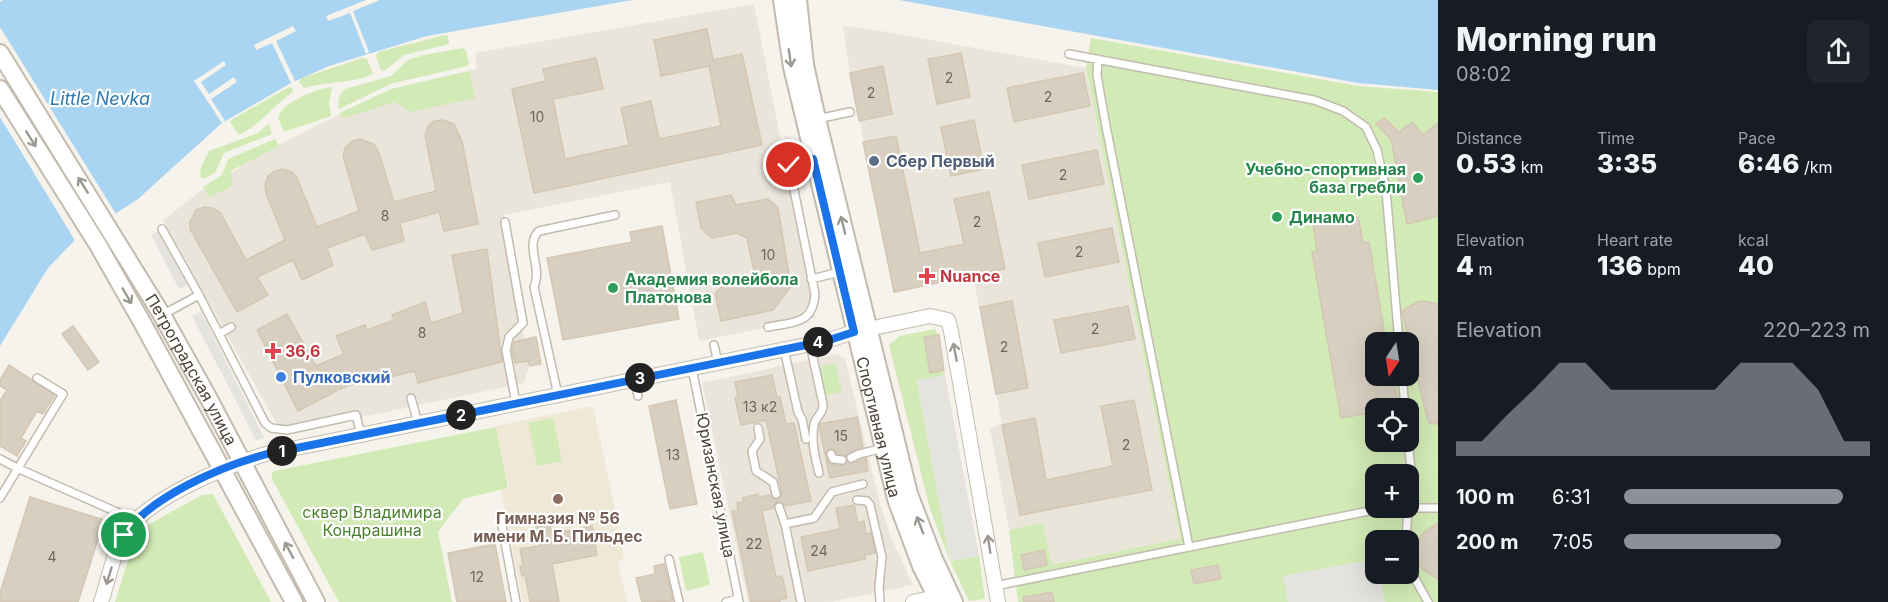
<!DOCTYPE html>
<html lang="en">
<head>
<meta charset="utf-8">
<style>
  body { margin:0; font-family:Inter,sans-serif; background:#20242c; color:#f1f3f6; height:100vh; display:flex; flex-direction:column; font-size:22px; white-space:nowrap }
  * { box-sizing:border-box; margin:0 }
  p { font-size:20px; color:#9ea1a6 }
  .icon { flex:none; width:33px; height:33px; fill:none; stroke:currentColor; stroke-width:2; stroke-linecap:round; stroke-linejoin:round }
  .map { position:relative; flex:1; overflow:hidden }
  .side { display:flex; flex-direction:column; background:#171b24; width:450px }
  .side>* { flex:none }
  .needle { width:39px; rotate:192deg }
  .tools { position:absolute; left:1365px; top:332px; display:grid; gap:12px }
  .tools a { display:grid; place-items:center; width:54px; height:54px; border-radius:12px; background:#171b24; box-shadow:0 6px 24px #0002; font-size:30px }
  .pin { position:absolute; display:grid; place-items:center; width:51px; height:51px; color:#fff; margin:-26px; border:3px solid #fff; border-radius:50%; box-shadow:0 2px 6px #0007 }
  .km { position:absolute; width:30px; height:30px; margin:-15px; border-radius:50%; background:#222; color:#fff; font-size:16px; line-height:30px; text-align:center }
  .round { display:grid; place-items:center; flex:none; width:63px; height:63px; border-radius:12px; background:#20242c }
  .summary { display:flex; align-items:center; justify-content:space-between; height:102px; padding:0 18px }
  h1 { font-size:33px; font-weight:800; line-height:45px }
  .metrics { display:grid; grid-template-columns:repeat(3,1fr); gap:9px; height:102px; padding:6px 18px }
  .metrics div { display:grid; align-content:center }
  .metrics b { font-size:26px; font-weight:800 }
  .metrics small { font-size:16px; font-weight:400 }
  .metrics p { font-size:16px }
  .chart { height:168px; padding:12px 18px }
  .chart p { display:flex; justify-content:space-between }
  .chart svg { width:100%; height:108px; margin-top:6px; fill:#8c9099; opacity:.7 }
  ul { padding:0 18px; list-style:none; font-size:20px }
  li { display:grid; grid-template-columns:96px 72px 1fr; align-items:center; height:45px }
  li i { height:15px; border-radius:8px; background:#8c9099 }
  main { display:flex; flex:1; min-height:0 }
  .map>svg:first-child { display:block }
</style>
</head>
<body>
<main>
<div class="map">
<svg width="1438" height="602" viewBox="0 0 1438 602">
  <rect width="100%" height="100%" fill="#f6f3ec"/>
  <path fill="#eae5da" d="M 754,4 L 816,318 L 699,341 L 670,182 L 504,215 L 529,367 L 524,383 L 344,421 L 331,415 L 279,428 L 163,220 L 202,190 L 276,146 L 338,115 L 402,86 L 477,69 L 475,53 Z
    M 843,26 L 875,30 L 1086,68 L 1180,540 L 1052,565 L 1043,523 L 1009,530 L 990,428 L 1002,424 L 973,276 L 894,292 L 850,73 Z
    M 837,354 L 845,359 L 880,503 L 890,535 L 913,585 L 830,602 L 748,602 L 702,383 Z"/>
  <path fill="#efe8d6" d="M 593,406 L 615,509 L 612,510 L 615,525 L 618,525 L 624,559 L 618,561 L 627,602 L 523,602 L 501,490 L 509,488 L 496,426 Z"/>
  <path fill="#d2eab5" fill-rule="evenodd" d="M 445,35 L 448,36 L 449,44 L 404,55 L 384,71 L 381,70 L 376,56 L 378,52 Z
    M 1091,38 L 1358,86 L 1438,92 L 1438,602 L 1018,602 L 1009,530 L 1043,523 L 1052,565 L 1180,539 L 1086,68 ZM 1376,342 L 1408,342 L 1408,375 L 1376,375 ZM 1376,408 L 1408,408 L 1408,441 L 1376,441 ZM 1376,474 L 1408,474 L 1408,507 L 1376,507 ZM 1376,540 L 1408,540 L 1408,573 L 1376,573 Z
    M 463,48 L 466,51 L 469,63 L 467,66 L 390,84 L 339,109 C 337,101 339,95 345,89 L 391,76 L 408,60 L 424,55 Z
    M 362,58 L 367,59 L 373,74 C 350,84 327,81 304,88 L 299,82 L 302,78 Z
    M 470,71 L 475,98 L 411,112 L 394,102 L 342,119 L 340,113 L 391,89 Z
    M 289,87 L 292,88 L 293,92 C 274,105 260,125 239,135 L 231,124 L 231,120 Z
    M 332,87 L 329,103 L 331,116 L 284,132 L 278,118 C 282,102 316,89 332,87 Z
    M 269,123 L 272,134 L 224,153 L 215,173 L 203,179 L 201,178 L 200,170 L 209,151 L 258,133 Z
    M 275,139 L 279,146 L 231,171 L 233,186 L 209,197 L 203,187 L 222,175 L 228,159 Z
    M 935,329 L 939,335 L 924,337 L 930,373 L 944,370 L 945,375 L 917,381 L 950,561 L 979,556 L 985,599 L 969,601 L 950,561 L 930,509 L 889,345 L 900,336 Z
    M 835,363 L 842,392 L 826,395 L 820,367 Z
    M 553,418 L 562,461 L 537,466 L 528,423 Z
    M 496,427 L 508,488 L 463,499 L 438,532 L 452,602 L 339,602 L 272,479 L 272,473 L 274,471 Z
    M 213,494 L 271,602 L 115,602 L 133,545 L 140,533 L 151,523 L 202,495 Z
    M 703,552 L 710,585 L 686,591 L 679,557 Z"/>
  <path fill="#e5e3e0" d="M 158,231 L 187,285 L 179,289 L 151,235 Z
    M 201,311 L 264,438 L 256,440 L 192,316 Z
    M 945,375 L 979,556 L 950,561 L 917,380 Z
    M 1375,559 L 1376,573 L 1379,573 L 1385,602 L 1288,602 L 1283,576 Z"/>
  <path fill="#a9d4f2" d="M 3,0 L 633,0 L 427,36 L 329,66 L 291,83 L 222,123 L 138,199 L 75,240 L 48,268 L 0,346 L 0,2 Z
    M 899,0 L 1438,0 L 1438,90 L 1358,83 Z"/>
  <path fill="#f6f3ec" d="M 366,0 L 380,0 L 353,11 L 369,52 L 366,54 L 350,13 L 328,21 L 326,16 Z
    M 293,26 L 296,31 L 276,41 L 295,81 L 291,83 L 272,43 L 256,50 L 254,45 Z
    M 0,27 L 116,214 L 119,215 L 77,244 L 0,117 Z
    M 224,61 L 226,65 L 201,82 L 209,94 L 234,77 L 237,82 L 211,99 L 225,121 L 222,123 L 194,81 Z"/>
  <path fill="#d8cfc1" stroke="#d3c7b4" stroke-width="1.5" d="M 707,29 L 713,60 L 742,54 L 762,145 L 534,193 L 512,89 L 546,81 L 543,69 L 596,58 L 603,89 L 553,99 L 565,159 L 629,145 L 621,108 L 651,101 L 659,139 L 721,126 L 709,66 L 661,76 L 654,40 Z
    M 961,53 L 970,97 L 937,104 L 928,59 Z
    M 883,66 L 892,114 L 859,121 L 850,73 Z
    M 1083,73 L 1090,106 L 1014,122 L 1007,88 Z
    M 1384,118 L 1399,132 L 1412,122 L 1423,135 L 1438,123 L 1438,216 L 1407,224 L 1391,139 L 1376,124 Z
    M 443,120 L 454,124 L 462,141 L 478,224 L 444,231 L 439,212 L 400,223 L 404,241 L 372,250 L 365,234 L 327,248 L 333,265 L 302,280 L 293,260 L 257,277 L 268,295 L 237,312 L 190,229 L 190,222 L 196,210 L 204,207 L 212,208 L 220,212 L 246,260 L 285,240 L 266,194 L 265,184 L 268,176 L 275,171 L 283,169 L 292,172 L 297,178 L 317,227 L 359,211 L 343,156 L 345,148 L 352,141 L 360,139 L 374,144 L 379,153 L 394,202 L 436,191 L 425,135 L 428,126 L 434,121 Z
    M 974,120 L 984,169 L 951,176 L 941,127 Z
    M 896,136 L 920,253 L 964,244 L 954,199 L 989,192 L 1005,269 L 894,292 L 863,142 Z
    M 1097,150 L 1104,184 L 1029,199 L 1022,165 Z
    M 731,195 L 736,205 L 768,199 L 778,208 L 791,286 L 773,310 L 721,321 L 715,293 L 724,285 L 748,282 L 754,271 L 747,238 L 737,233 L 712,238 L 701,228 L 696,202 Z
    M 1358,217 L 1363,243 L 1369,242 L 1386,342 L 1376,342 L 1376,375 L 1393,375 L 1399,408 L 1376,408 L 1376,412 L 1341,418 L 1312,252 L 1317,251 L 1313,224 Z
    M 662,226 L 679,319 L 563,340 L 547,258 L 632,242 L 630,232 Z
    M 1112,228 L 1119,262 L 1045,277 L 1038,243 Z
    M 487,249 L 502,362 L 418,383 L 415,371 L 384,378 L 383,372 L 340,389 L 298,411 L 257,330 L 287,314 L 316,366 L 344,354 L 336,336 L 365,325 L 367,330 L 394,320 L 392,315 L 425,302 L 431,323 L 463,313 L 452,255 Z
    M 1012,301 L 1028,388 L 996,394 L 980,307 Z
    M 1424,301 L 1438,304 L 1438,424 L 1429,423 L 1427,418 L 1402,311 L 1417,302 Z
    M 1128,306 L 1135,339 L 1061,353 L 1054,320 Z
    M 73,326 L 99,362 L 88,370 L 62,334 Z
    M 939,335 L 944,370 L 930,373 L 924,337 Z
    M 536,337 L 541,364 L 530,366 L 528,361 L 515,363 L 512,350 L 514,342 Z
    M 9,365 L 55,395 L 43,414 L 37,411 L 21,438 L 26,441 L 17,456 L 0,446 L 0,401 L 7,390 L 0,386 L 0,380 Z
    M 772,375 L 777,397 L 780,397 L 786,424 L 794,423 L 811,501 L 785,506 L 782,502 L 778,502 L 774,504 L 774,508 L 762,511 L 776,577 L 782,576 L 787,598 L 779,600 L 780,602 L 751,602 L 732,511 L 738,510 L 737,503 L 744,502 L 743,498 L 758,494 L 759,497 L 770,495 L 772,498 L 777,500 L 780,498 L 782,493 L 766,420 L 741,425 L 735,398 L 738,397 L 735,382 Z
    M 676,400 L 697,504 L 670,509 L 649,406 Z
    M 1134,400 L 1152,490 L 1020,515 L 1002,425 L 1035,418 L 1046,480 L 1113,466 L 1101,406 Z
    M 857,417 L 863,447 L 848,453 L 846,456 L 837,454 L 834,449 L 829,449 L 826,451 L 826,456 L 830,464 L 841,466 L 847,462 L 853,463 L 866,458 L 868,471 L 830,478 L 819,426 L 820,424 Z
    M 30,497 L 104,520 L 78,602 L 0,602 L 0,593 Z
    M 854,505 L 858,523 L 864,521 L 866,534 L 871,533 L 875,553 L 865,555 L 865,559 L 808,571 L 801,537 L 840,529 L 836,508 Z
    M 1438,523 L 1438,579 L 1422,569 L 1417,560 L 1415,551 L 1418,540 L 1424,532 Z
    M 550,525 L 551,531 L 561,529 L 562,532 L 592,526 L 597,555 L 552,564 L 559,602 L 530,602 L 525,575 L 522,576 L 520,566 L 523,566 L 520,549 L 540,546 L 536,527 Z
    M 495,544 L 506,602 L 457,602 L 448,553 Z
    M 1044,550 L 1047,565 L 1024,570 L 1021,555 Z
    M 664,564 L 673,601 L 642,602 L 636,578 L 655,574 L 654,566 Z
    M 1218,565 L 1221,579 L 1194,584 L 1191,570 Z
    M 1052,592 L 1054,602 L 1024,602 L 1023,597 Z"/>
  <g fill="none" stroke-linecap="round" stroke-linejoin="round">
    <g stroke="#c2bbae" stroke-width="10">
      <path id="service" d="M 1069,54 L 1314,100 L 1343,111 L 1366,127 L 1377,150 L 1386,190 L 1399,342
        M 1098,59 L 1097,75 L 1105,121 L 1189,547
        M 817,119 L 850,112
        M 780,167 L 813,159
        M 505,222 L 523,323 L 509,337 L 506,350 L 516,403
        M 162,229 L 199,295
        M 811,279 L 840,272
        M 162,315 L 199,295 L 265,423 L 271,428 L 287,430 L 356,415 L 361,435
        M 768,327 C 792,322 813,325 815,294 L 789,165
        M 219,334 L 231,327
        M 810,344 L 823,404 C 824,414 816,415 814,425 C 811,441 815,457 819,473
        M 714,345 L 718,363
        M 784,349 L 798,412 L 802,419 L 806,439
        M 692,368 L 739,602
        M 1402,375 L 1405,408
        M 635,379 L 638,396
        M 558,395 L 534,287 C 543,268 524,245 539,231 L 615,215
        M 411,398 L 418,423
        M 758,428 L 760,439 L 752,451 L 756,471 L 773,482 L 776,494
        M 1408,441 L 1411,470 L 1408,500
        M 831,454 L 833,459 L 842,460
        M 851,458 L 859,454 L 884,448
        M 0,459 L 17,468 L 119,513 L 133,522
        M 0,498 L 63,394 L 37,378
        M 857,500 L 867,501 L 870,505 L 882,557 L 879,587 L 880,602
        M 779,507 L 785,524 L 801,602
        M 500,515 L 516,602
        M 785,524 L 814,518 L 832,492 L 863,484
        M 1406,540 L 1408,508 L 1438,508
        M 669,559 L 679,602
        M 1408,566 L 1428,602
        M 995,586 L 1389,507
        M 726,602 L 738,599"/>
    </g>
    <g stroke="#c2bbae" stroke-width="16">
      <path id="minor" d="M 101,602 C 109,579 113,552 126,532 C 148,498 228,465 266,454 L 826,341 L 854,332 L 930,316 L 948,320 L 951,331 L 998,602
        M 913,602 L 945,595"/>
    </g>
    <g stroke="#c2bbae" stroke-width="20">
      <g id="tertiary">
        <path id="s1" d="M 782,0 L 792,67 L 896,499 L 921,566 L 939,602"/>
        <path d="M 798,0 L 805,65 L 817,119 L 909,494 L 934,559 L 954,602"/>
        <path id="s2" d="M 0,53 L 162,315 L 209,399 L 316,602"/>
        <path d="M 0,89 L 98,245 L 143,324 L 294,602"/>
      </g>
    </g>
    <use href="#service" stroke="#fff" stroke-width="7"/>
    <use href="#minor" stroke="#fff" stroke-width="14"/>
    <use href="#tertiary" stroke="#fff" stroke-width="16"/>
  </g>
  <defs><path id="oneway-shaft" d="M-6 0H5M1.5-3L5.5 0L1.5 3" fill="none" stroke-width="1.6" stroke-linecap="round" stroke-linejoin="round" transform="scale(1.5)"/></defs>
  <g stroke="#9c9892">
    <use href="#oneway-shaft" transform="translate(790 58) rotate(82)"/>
    <use href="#oneway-shaft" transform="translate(31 139) rotate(58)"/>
    <use href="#oneway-shaft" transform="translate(83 185) rotate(-122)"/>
    <use href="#oneway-shaft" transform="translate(843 225) rotate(-104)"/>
    <use href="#oneway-shaft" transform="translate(127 296) rotate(60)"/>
    <use href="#oneway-shaft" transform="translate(955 352) rotate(-101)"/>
    <use href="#oneway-shaft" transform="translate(920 525) rotate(-111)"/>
    <use href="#oneway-shaft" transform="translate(989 544) rotate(-99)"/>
    <use href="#oneway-shaft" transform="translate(289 550) rotate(-118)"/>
    <use href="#oneway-shaft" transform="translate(109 576) rotate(107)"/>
  </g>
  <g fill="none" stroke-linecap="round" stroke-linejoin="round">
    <g stroke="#fff" stroke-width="12">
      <path id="route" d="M 124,535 C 151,496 222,466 267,454 L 826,341 L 854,332 L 813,159 L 789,165"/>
    </g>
    <use href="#route" stroke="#1a73e8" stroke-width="8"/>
  </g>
  <circle fill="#5c6f8a" stroke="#fff" stroke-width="2" cx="874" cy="161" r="6"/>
  <g fill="#2e9e5b" stroke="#fff" stroke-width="2">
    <circle cx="1418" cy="178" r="6"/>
    <circle cx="1277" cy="217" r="6"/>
    <circle cx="613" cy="288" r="6"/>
  </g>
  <g fill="#e0444e" stroke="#fff" stroke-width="2">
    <path d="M924 267h6v6h6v6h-6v6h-6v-6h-6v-6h6z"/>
    <path d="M270 342h6v6h6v6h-6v6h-6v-6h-6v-6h6z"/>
  </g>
  <circle fill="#3f7fe0" stroke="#fff" stroke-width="2" cx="281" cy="377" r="6"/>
  <circle fill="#8d6e63" stroke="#fff" stroke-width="2" cx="558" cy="499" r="6"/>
  <g text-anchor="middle" stroke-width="4.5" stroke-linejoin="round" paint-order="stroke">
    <g font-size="14" fill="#6e675b">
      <text x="949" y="83">2</text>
      <text x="871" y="98">2</text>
      <text x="1048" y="102">2</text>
      <text x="537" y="122">10</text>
      <text x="1063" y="180">2</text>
      <text x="385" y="221">8</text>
      <text x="977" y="227">2</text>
      <text x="1079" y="257">2</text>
      <text x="768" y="260">10</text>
      <text x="1095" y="334">2</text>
      <text x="422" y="338">8</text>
      <text x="1004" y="352">2</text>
      <text x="760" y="412">13 к2</text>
      <text x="841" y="441">15</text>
      <text x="1126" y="450">2</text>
      <text x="673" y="460">13</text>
      <text x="754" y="549">22</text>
      <text x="819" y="556">24</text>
      <text x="52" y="562">4</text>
      <text x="477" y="582">12</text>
    </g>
    <g font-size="16" font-weight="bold" fill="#4e5e75" stroke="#fff" text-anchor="start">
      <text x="886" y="167">Сбер Первый</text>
    </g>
    <g font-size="16" font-weight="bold" fill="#27864d" stroke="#fff" text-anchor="start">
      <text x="1406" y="175" text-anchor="end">Учебно-спортивная<tspan x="1406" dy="18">база гребли</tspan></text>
      <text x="1289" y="223">Динамо</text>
      <text x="625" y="285">Академия волейбола<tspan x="625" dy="18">Платонова</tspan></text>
    </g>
    <g font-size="16" font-weight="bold" fill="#be3a42" stroke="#fff" text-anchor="start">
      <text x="940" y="282">Nuance</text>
      <text x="285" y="357">36,6</text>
    </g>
    <g font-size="16" fill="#4b4439" stroke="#fff">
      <text dy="6" stroke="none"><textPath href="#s2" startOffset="370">Петроградская улица</textPath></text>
      <text dy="6" stroke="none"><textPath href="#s1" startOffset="438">Спортивная улица</textPath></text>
      <text transform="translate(716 485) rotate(79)" y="6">Юризанская улица</text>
    </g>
    <g font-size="16" font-weight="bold" fill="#366cbe" stroke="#fff" text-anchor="start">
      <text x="293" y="383">Пулковский</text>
    </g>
    <g font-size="16" fill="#4a7f2a" stroke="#fff">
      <text x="372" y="518">сквер Владимира<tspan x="372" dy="18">Кондрашина</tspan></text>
    </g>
    <g font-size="16" font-weight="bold" fill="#785e54" stroke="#fff">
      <text x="558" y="524">Гимназия № 56<tspan x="558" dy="18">имени М. Б. Пильдес</tspan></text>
    </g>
    <g font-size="18" font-style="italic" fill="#2e7ab2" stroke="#fff">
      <text x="100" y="105">Little Nevka</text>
    </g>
  </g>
</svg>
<div class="tools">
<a><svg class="needle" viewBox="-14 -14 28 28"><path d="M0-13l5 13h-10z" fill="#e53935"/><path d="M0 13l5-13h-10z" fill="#9ea1a6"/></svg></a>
<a><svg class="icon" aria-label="locate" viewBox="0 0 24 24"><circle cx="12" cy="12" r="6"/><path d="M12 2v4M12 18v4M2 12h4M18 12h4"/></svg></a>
<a>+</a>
<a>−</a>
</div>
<div class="pin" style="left:124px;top:535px;background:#1e9e55"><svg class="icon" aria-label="arrive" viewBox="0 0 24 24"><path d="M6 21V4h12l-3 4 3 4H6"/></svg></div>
<div class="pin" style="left:789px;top:165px;background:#d93025"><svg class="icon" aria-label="check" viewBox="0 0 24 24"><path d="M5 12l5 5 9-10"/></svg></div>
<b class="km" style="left:282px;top:451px">1</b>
<b class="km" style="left:461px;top:415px">2</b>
<b class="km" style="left:640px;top:378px">3</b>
<b class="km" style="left:818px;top:342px">4</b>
</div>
<section class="side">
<div class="summary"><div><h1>Morning run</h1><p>08:02</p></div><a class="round"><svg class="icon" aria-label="share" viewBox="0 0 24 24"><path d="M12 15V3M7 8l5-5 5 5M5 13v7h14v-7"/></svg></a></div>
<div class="metrics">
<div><p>Distance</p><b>0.53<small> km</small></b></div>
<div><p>Time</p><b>3:35</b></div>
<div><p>Pace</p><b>6:46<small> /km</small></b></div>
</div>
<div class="metrics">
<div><p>Elevation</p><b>4<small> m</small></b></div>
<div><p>Heart rate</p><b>136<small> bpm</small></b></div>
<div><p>kcal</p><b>40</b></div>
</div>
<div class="chart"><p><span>Elevation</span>220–223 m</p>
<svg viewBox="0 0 160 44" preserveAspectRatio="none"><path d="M0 44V38L10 38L20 27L30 17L40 6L50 6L60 17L70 17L80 17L90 17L100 17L110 6L120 6L130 6L140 17L150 38L160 38V44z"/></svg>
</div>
<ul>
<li><b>100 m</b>6:31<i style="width:89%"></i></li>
<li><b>200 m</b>7:05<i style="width:64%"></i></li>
</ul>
</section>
</main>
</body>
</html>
